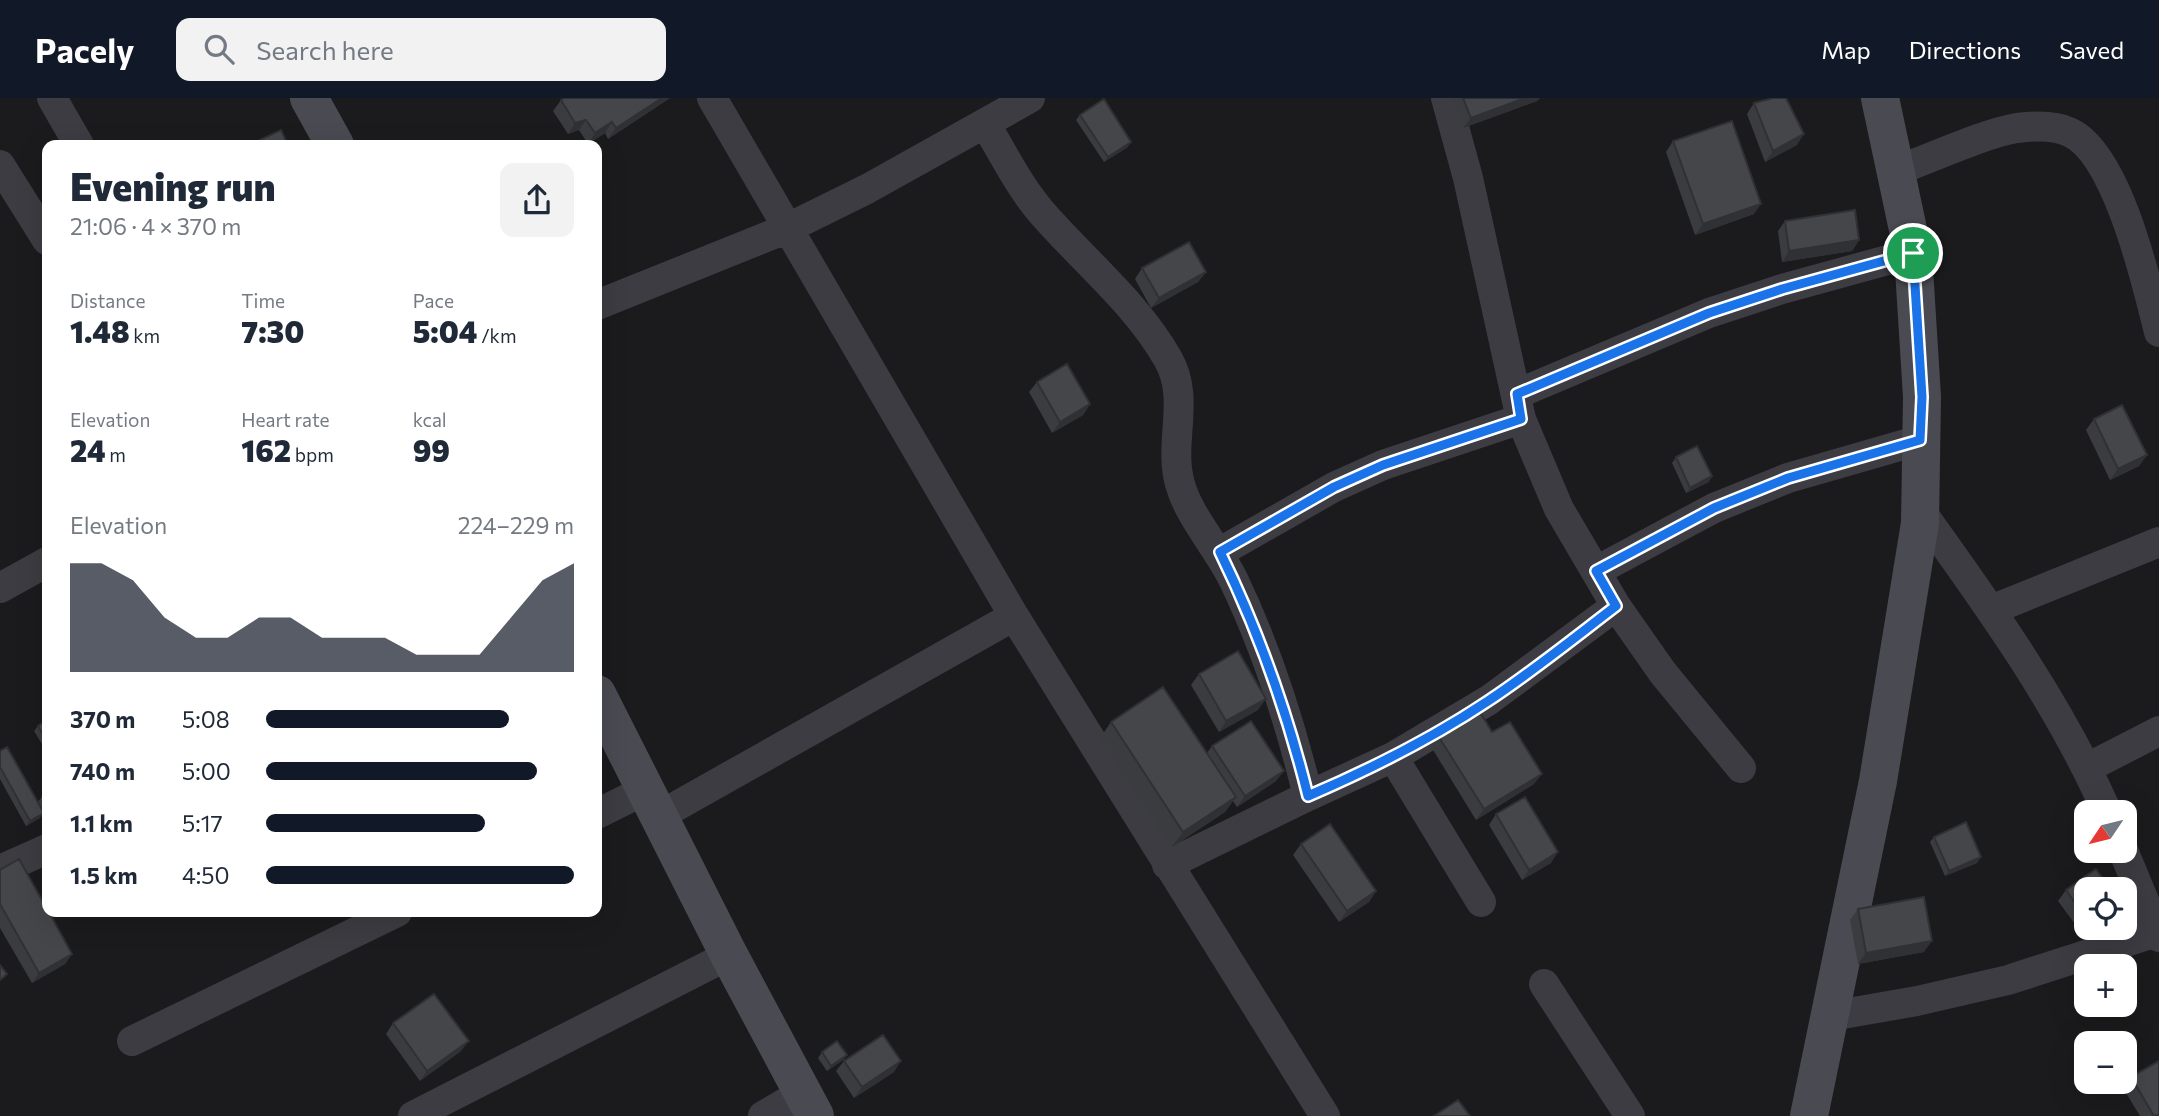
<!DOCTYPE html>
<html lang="en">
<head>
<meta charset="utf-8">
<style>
  body { margin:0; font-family:Commissioner,sans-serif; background:#f2f2f3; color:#1f2937; height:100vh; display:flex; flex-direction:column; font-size:26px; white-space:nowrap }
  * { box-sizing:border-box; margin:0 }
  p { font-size:23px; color:#747a83 }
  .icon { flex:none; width:38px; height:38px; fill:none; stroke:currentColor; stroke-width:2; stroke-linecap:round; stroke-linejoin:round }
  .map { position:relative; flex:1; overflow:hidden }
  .sheet { position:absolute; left:42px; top:42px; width:560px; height:777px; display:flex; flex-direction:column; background:#fff; border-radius:14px; box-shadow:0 7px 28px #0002 }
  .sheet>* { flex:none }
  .needle { width:46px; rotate:235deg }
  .buttons { position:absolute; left:2074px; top:702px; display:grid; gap:14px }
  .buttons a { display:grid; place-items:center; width:63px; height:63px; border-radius:14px; background:#fff; box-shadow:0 7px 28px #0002; font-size:35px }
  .pin { position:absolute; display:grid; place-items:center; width:60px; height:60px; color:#fff; margin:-30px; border:4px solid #fff; border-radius:50%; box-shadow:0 2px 7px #0007 }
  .round { display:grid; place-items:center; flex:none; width:74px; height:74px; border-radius:14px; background:#f2f2f3 }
  .head { display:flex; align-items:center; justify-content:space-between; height:119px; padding:0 28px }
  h1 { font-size:38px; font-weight:800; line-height:52px }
  .stats { display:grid; grid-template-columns:repeat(3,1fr); gap:10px; height:119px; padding:7px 28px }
  .stats div { display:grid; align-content:center }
  .stats b { font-size:30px; font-weight:800 }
  .stats small { font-size:19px; font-weight:400 }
  .stats p { font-size:19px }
  .chart { height:196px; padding:14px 28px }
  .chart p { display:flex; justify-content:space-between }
  .chart svg { width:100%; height:126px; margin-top:7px; fill:#111827; opacity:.7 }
  ul { padding:0 28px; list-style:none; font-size:23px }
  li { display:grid; grid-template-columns:112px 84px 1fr; align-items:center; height:52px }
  li i { height:18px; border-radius:9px; background:#111827 }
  header { display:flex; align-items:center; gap:42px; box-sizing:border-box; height:98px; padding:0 35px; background:#111827; color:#fff }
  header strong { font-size:33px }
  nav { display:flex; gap:38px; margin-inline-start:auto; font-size:24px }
  .search { width:490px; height:63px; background:#f2f2f3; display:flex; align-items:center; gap:18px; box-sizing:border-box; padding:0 24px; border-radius:14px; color:#747a83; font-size:26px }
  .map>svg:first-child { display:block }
</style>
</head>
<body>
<header>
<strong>Pacely</strong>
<div class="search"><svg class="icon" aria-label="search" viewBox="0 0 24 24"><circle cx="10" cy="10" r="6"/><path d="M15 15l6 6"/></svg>Search here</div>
<nav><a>Map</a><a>Directions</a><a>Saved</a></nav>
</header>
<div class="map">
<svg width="2159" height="1018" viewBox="0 0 2159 1018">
  <rect width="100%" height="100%" fill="#1b1b1d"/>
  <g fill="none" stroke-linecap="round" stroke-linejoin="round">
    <path stroke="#3c3c42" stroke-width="30" d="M 52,0 L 79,47
      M 712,0 L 1014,518 L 1325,1018
      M 986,27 C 1004,57 1020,90 1043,116 C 1084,163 1137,206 1168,261 C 1191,301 1168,344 1180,386 C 1189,419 1219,451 1234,483 C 1267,552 1290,624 1308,698 L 1167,767
      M 0,67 L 47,142
      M 1896,73 C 1929,61 1985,35 2017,30 C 2033,28 2054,27 2069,34 C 2117,54 2147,186 2159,234
      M 597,207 L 786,131 L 867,91 L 1030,0
      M 1517,296 L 1709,215 L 1782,191 L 1913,155
      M 1920,412 C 1989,508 2059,605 2107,714
      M 1220,454 L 1334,389 L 1383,367 L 1521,321
      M 1596,473 L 1714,410 L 1788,380 L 1920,342
      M 0,490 L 47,464
      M 1616,508 L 1663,575 L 1741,670
      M 1991,512 L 2159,444
      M 1393,659 L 1489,602 L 1616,508 L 1559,411 L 1521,321 L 1468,80 L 1446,0
      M 2087,670 L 2159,633
      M 1308,698 L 1393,659 L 1481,804
      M 597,716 L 645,692
      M 659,718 L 1014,518
      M 2123,752 L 2159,839
      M 0,772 L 47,751
      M 1544,886 L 1630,1018
      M 1831,918 L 1917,903 L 2008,882 L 2157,834
      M 132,943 L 397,814
      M 413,1018 L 729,857
      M 763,1018 L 802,995"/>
    <path stroke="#4a4b52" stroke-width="38" d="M 309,0 L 335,47
      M 597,596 L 729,857 L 815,1018
      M 1809,1018 L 1878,683 L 1920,425 L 1922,299 L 1913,155 L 1880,0"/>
  </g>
  <path fill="#3b3c40" d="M 670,0 L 608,41 L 605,35 L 588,46 L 579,32 L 568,36 L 553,13 L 561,2 Z
    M 1452,0 L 1540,0 L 1537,3 L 1463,30 Z
    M 1754,5 L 1797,47 L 1765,64 L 1747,16 Z
    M 1080,17 L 1128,49 L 1104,64 L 1076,22 Z
    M 1673,43 L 1754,116 L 1695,137 L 1666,54 Z
    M 1785,123 L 1859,142 L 1852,153 L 1782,164 L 1778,133 Z
    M 1142,170 L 1206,174 L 1198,184 L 1151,210 L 1135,181 Z
    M 1037,284 L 1090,306 L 1083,317 L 1052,335 L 1029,294 Z
    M 2094,321 L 2147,357 L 2139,368 L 2110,382 L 2086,332 Z
    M 1676,359 L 1709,384 L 1686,395 L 1672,365 Z
    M 1199,576 L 1258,612 L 1219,634 L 1191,587 Z
    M 47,622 L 47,654 L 34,633 L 38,628 Z
    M 1111,624 L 1207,655 L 1212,648 L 1276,683 L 1237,709 L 1233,703 L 1225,714 L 1172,749 L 1100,640 Z
    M 1437,636 L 1534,686 L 1476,722 L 1430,647 Z
    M 0,653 L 38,704 L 42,699 L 47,695 L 47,718 L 40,708 L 40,720 L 26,728 L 0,681 Z
    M 1496,716 L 1551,765 L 1522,782 L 1489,727 Z
    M 1934,739 L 1977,765 L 1945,778 L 1930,744 Z
    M 1301,746 L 1376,793 L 1369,804 L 1339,824 L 1293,757 Z
    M 0,772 L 72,856 L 65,866 L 32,885 L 0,830 Z
    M 2086,791 L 2086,830 L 2102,830 L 2086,841 L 2058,803 L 2066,792 Z
    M 1858,811 L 1924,854 L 1858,866 L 1850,822 Z
    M 393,925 L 461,953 L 420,983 L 386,936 Z
    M 822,954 L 847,957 L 843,962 L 827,973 L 818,960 Z
    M 844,963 L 894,974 L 854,1000 L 836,973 Z
    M 2131,979 L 2159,1018 L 2140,1018 L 2123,990 Z"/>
  <path fill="#303134" d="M 662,0 L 670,0 L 608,41 L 616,30 Z
    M 1525,0 L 1540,0 L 1537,3 L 1463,30 L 1471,20 Z
    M 586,22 L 579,32 L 568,36 L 575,25 Z
    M 612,24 L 605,35 L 588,46 L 595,35 Z
    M 1804,36 L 1797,47 L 1765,64 L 1773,53 Z
    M 1131,44 L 1128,49 L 1104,64 L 1108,59 Z
    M 1761,106 L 1754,116 L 1695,137 L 1703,126 Z
    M 1859,142 L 1852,153 L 1782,164 L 1789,153 Z
    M 1206,174 L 1198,184 L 1151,210 L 1159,200 Z
    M 1090,306 L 1083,317 L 1052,335 L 1060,324 Z
    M 2147,357 L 2139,368 L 2110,382 L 2118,371 Z
    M 1712,378 L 1709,384 L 1686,395 L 1690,390 Z
    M 1266,601 L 1258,612 L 1219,634 L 1226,623 Z
    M 1284,673 L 1276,683 L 1237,709 L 1245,698 Z
    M 1542,676 L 1534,686 L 1476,722 L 1484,711 Z
    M 1236,699 L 1225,714 L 1172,749 L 1183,734 Z
    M 44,715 L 40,720 L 26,728 L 30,723 Z
    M 1558,754 L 1551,765 L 1522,782 L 1529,772 Z
    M 1981,759 L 1977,765 L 1945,778 L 1949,773 Z
    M 1376,793 L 1369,804 L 1339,824 L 1347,813 Z
    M 2095,830 L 2102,830 L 2086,841 L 2093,831 Z
    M 1932,843 L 1924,854 L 1858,866 L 1866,855 Z
    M 72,856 L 65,866 L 32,885 L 39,875 Z
    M 469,943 L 461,953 L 420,983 L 427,973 Z
    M 847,957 L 843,962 L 827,973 L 831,968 Z
    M 901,963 L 894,974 L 854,1000 L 862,989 Z"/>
  <path fill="#45464a" stroke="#303134" stroke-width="2" d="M 564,0 L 662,0 L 616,30 L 612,24 L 595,35 L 586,22 L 575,25 L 561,2 Z
    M 1463,0 L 1525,0 L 1471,20 Z
    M 1773,0 L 1786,0 L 1804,36 L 1773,53 L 1754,5 Z
    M 1104,1 L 1131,44 L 1108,59 L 1080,17 Z
    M 1732,23 L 1761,106 L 1703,126 L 1673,43 Z
    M 281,32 L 288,47 L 249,47 Z
    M 1855,112 L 1859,142 L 1789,153 L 1785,123 Z
    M 1189,144 L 1206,174 L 1159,200 L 1142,170 Z
    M 1067,266 L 1090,306 L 1060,324 L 1037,284 Z
    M 2122,307 L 2147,357 L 2118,371 L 2094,321 Z
    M 1697,348 L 1712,378 L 1690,390 L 1676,359 Z
    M 1238,553 L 1266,601 L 1226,623 L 1199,576 Z
    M 1163,589 L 1236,699 L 1183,734 L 1111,624 Z
    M 1478,611 L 1492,634 L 1510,624 L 1542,676 L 1484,711 L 1437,636 Z
    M 47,622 L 47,643 L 38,628 Z
    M 1251,623 L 1284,673 L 1245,698 L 1212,648 Z
    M 7,649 L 44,715 L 30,723 L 0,669 L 0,653 Z
    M 47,695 L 47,707 L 42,699 Z
    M 1525,699 L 1558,754 L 1529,772 L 1496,716 Z
    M 1966,724 L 1981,759 L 1949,773 L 1934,739 Z
    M 1330,726 L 1376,793 L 1347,813 L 1301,746 Z
    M 19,761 L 47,811 L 47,814 L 49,814 L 72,856 L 39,875 L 0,806 L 0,772 Z
    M 2096,771 L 2110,791 L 2086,791 L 2086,820 L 2066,792 Z
    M 1924,799 L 1932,843 L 1866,855 L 1858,811 Z
    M 0,867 L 7,876 L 0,882 Z
    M 434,896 L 469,943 L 427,973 L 393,925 Z
    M 883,937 L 901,963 L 862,989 L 844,963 Z
    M 837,943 L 847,957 L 831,968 L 822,954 Z
    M 2159,963 L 2159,1017 L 2154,1018 L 2131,979 Z
    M 1458,1002 L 1470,1018 L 1434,1018 Z"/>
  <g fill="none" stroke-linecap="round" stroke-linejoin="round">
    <g stroke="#fff" stroke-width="14">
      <path id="route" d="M 1913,155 L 1922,299 L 1920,342 L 1788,380 L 1714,410 L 1596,473 L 1616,508 C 1574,540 1532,574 1488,603 C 1431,641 1371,671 1308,698 C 1287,613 1259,534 1220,454 L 1334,389 L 1383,367 L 1521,321 L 1517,296 L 1709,215 L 1782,191 Z"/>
    </g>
    <use href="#route" stroke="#1a73e8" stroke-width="9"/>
  </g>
</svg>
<div class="buttons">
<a><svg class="needle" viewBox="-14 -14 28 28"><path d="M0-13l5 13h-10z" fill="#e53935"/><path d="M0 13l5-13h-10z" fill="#747a83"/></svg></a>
<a><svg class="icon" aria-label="locate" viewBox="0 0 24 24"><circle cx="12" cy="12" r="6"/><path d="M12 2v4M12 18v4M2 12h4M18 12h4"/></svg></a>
<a>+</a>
<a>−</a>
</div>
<div class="pin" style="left:1913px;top:155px;background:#1e9e55"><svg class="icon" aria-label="arrive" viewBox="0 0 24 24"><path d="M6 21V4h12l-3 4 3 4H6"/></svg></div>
<section class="sheet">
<div class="head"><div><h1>Evening run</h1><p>21:06 · 4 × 370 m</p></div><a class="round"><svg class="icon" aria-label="share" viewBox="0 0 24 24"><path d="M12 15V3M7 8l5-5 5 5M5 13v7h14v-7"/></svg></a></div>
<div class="stats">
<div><p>Distance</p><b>1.48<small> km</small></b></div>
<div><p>Time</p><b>7:30</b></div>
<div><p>Pace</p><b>5:04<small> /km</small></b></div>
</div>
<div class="stats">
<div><p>Elevation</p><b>24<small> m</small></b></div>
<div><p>Heart rate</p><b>162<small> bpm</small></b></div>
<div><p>kcal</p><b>99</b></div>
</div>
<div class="chart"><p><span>Elevation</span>224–229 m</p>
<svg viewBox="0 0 160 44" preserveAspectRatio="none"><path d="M0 44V6L10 6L20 12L30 25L40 32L50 32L60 25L70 25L80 32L90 32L100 32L110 38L120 38L130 38L140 25L150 12L160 6V44z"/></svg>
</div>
<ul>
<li><b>370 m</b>5:08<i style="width:79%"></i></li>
<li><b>740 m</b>5:00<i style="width:88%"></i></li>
<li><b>1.1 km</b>5:17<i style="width:71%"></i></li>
<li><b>1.5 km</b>4:50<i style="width:100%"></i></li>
</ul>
</section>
</div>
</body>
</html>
